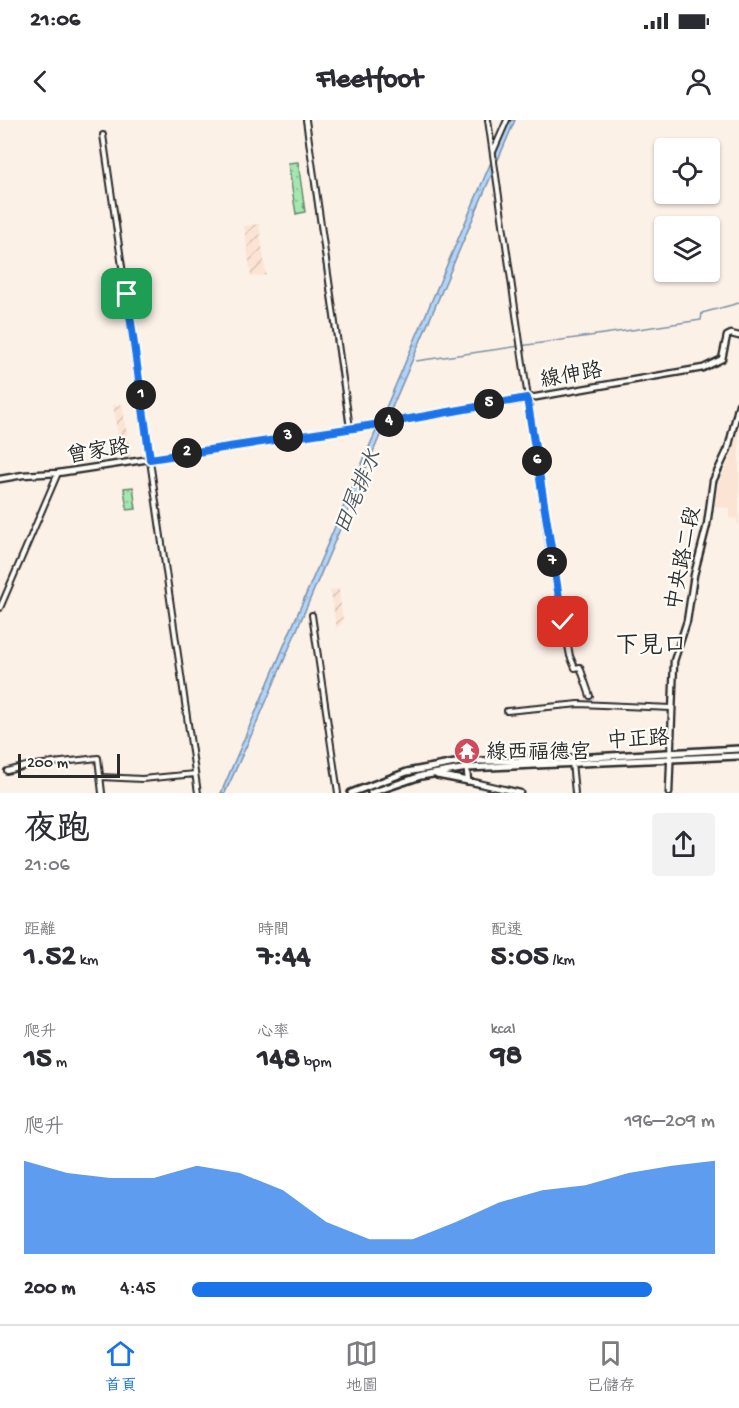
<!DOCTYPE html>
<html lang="zh-TW">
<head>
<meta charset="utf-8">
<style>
  body { margin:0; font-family:"Gochi Hand","LXGW WenKai TC",sans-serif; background:#f2f2f3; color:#2b2b33; height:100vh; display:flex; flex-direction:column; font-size:22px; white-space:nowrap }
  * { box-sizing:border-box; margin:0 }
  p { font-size:20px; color:#7c7c81 }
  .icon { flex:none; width:33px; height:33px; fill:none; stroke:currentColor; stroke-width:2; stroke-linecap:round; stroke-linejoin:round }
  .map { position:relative; height:673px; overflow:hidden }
  .panel { display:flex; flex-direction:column; background:#fff; flex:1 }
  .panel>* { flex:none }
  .fabs { position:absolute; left:654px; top:18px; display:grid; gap:12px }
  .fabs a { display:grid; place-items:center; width:66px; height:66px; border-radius:6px; background:#fff; box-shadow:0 2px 4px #0004; font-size:30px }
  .scale { position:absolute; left:18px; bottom:15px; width:102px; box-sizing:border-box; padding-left:6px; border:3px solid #2b2b2b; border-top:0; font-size:16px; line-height:21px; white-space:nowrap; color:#2b2b2b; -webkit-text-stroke:4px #fdfcf7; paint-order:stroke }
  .pin { position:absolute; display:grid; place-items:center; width:51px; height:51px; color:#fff; margin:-26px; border-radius:12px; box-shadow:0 3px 9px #0006 }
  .km { position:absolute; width:30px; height:30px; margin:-15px; border-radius:50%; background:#222; color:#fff; font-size:16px; line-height:30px; text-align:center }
  .round { display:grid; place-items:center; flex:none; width:63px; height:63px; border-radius:6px; background:#f2f2f3 }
  .head { display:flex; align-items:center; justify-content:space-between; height:102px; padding:0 24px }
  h1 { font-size:33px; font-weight:700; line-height:45px }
  .stats { display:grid; grid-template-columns:repeat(3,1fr); gap:9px; height:102px; padding:6px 24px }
  .stats div { display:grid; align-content:center }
  .stats b { font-size:30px; font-weight:700 }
  .stats small { font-size:16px; font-weight:400 }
  .stats p { font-size:16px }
  .chart { height:168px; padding:12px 24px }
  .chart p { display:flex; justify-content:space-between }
  .chart svg { width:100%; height:108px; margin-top:6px; fill:#1a73e8; opacity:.7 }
  ul { padding:0 24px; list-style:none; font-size:20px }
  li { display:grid; grid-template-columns:96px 72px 1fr; align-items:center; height:45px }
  li i { height:15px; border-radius:8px; background:#1a73e8 }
  .status { display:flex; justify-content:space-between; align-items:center; height:42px; padding:0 30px; background:#fff; direction:ltr }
  .status svg { height:16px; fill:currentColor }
  header { display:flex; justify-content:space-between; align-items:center; height:78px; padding:0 24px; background:#fff; font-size:27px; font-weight:700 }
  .tab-bar { display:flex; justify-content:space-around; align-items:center; height:84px; border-top:2px solid #e1e1e2; background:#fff; font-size:16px; color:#7c7c81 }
  .tab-bar a { display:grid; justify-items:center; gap:3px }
  .tab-bar .on { color:#1a73e8 }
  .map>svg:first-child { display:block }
</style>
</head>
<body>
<div class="status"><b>21:06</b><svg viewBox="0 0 49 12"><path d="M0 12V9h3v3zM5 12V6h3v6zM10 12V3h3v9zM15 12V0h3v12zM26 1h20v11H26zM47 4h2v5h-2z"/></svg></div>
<header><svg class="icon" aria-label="back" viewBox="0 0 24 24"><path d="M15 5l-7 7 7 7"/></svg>Fleetfoot<svg class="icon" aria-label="person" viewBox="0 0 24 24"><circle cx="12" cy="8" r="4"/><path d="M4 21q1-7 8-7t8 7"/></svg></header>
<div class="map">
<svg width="739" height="673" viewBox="0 0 739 673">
  <defs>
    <pattern id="industrial-furrows" width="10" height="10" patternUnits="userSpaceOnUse" patternTransform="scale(1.5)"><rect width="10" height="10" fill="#fbe4d4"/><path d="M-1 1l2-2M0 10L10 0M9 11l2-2" fill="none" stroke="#d7c4b6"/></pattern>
    <pattern id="grass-dots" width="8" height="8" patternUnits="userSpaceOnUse" patternTransform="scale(1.5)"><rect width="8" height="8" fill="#a5e7b1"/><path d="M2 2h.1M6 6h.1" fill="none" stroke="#8ec698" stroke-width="1.8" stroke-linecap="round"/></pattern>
    <pattern id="water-ripples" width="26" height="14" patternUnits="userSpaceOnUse" patternTransform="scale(1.5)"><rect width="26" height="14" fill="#b1d4f9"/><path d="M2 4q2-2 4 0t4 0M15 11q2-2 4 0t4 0" fill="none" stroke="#98b6d6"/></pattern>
  </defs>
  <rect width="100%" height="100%" fill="#fcf1e7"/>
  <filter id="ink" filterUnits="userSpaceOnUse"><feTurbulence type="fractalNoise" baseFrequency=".0167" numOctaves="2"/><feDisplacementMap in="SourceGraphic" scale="12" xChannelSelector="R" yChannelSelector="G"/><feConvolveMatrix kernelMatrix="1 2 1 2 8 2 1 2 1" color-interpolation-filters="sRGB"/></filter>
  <g filter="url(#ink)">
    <path fill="#fbe4d4" d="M 739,307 L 739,404 L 737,404 L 737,399 L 729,398 L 729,388 L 715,387 L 718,365 L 732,334 Z"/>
    <path fill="url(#industrial-furrows)" d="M 259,104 L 266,155 L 251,157 L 244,106 Z
      M 122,284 L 131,340 L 122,341 L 113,285 Z
      M 339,469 L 343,501 L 337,509 L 330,470 Z"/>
    <path fill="url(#grass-dots)" stroke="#68896e" stroke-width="1.5" d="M 298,42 L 305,92 L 296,94 L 288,43 Z
      M 133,367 L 136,389 L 127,390 L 124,368 Z"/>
    <path fill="url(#water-ripples)" stroke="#7b90a7" stroke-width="1.5" d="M 509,0 L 515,0 L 260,596 L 225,673 L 221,673 Z"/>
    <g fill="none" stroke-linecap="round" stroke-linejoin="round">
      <path stroke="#7b90a7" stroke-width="1.5" d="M 303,0 L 346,305
        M 416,241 L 701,200 L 702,193 L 739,183
        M 530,275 L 689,247
        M 388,298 L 526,276"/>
      <path stroke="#b1d4f9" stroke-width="6" d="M 352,381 L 362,357"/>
      <g stroke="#2b2b2b" stroke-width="8">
        <path id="minor" d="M 306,0 L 350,308
          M 488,0 L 551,438 L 570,536 L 575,548 L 580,547 L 590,576
          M 103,15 L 198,673
          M 493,32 L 507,0
          M 0,488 L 58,353
          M 312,495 L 338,673
          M 507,591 L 579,584 L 671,588
          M 572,642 L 575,673
          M 7,651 L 26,646 L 98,638 L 102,673
          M 101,657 L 142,659 L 195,654"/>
      </g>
      <g stroke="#2b2b2b" stroke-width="9">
        <path id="tertiary" d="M 0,359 L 23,355 L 58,353 L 387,303 L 703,248 L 722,239 L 727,216 L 731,214 L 739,216
          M 466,641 L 468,661 L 520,673
          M 669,673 L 674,541 L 687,501 L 694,455 L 707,405 L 713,361 L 728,329 L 739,284"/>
      </g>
      <g stroke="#2b2b2b" stroke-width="10">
        <path id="primary" d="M 437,655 L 468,661
          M 351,673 L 407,652 L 466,641 L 518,641 L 739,629
          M 371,673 L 421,656 L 467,648 L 739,636"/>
      </g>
      <use href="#minor" stroke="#fdfcf7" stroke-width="4"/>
      <use href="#tertiary" stroke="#fdfcf7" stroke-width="4.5"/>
      <use href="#primary" stroke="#fdfcf7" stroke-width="5"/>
    </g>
  </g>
  <g fill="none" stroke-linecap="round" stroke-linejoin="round" filter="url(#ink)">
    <g stroke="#fff" stroke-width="12">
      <path id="route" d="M 127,174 L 150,339 L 387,303 L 527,278 L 563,502"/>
    </g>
    <use href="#route" stroke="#1a73e8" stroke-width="8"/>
  </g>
  <defs>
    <g id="temple-disc" transform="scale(1.35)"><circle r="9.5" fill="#d1495b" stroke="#fdfcf7"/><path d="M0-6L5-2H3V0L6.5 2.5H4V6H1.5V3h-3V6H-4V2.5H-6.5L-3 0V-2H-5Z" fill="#fff"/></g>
  </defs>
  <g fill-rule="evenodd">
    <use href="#temple-disc" x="467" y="631"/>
  </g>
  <g text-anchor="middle" stroke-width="4.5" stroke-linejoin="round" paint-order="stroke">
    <g font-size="21" fill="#2b2b2b" stroke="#fdfcf7">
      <text transform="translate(571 254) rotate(-10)" y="7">線伸路</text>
      <text transform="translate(98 330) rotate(-9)" y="7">曾家路</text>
      <text transform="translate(682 438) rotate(-79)" y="7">中央路二段</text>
      <text transform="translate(638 618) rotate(-3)" y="7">中正路</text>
    </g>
    <g font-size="21" fill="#2b2b2b" stroke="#fdfcf7" text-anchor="start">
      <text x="486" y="638">線西福德宮</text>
    </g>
    <g font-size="22" font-style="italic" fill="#4c555e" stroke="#fdfcf7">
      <text transform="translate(356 371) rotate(-67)" y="8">田尾排水</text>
    </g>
    <g font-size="24" fill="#2b2b2b" stroke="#fdfcf7">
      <text x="651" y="532">下見口</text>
    </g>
  </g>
</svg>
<div class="fabs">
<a><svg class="icon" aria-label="locate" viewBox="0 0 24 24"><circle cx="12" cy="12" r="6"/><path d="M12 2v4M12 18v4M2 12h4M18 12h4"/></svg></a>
<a><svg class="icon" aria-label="layers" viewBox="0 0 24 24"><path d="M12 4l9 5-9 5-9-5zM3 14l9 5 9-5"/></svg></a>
</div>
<div class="scale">200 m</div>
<div class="pin" style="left:127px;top:174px;background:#1e9e55"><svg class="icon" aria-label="arrive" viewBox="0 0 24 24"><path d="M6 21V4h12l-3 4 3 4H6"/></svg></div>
<div class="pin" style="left:563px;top:502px;background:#d93025"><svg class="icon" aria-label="check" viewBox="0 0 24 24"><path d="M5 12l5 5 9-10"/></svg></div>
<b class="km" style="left:141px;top:275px">1</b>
<b class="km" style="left:187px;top:333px">2</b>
<b class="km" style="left:288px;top:317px">3</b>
<b class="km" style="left:389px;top:302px">4</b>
<b class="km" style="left:489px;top:284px">5</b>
<b class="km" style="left:537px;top:341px">6</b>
<b class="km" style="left:552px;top:442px">7</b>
</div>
<section class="panel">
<div class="head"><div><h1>夜跑</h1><p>21:06</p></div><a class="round"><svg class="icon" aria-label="share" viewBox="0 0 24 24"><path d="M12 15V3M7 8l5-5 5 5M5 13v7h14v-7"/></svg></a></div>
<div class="stats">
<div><p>距離</p><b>1.52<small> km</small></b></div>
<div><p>時間</p><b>7:44</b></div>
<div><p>配速</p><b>5:05<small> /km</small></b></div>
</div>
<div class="stats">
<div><p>爬升</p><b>15<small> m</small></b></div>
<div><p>心率</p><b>148<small> bpm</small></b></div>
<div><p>kcal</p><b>98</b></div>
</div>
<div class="chart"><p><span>爬升</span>196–209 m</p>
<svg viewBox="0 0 160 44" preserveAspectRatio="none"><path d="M0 44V6L10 11L20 13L30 13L40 8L50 11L60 18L70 31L80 38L90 38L100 31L110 23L120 18L130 16L140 11L150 8L160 6V44z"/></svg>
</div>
<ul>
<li><b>200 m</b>4:45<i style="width:88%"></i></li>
</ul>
</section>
<nav class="tab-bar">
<a class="on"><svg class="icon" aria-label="home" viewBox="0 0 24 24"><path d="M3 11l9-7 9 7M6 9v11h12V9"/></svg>首頁</a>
<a><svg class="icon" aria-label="map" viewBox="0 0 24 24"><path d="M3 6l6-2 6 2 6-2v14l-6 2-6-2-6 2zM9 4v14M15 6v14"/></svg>地圖</a>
<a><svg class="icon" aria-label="saved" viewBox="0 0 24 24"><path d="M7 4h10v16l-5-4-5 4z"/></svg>已儲存</a>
</nav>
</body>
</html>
